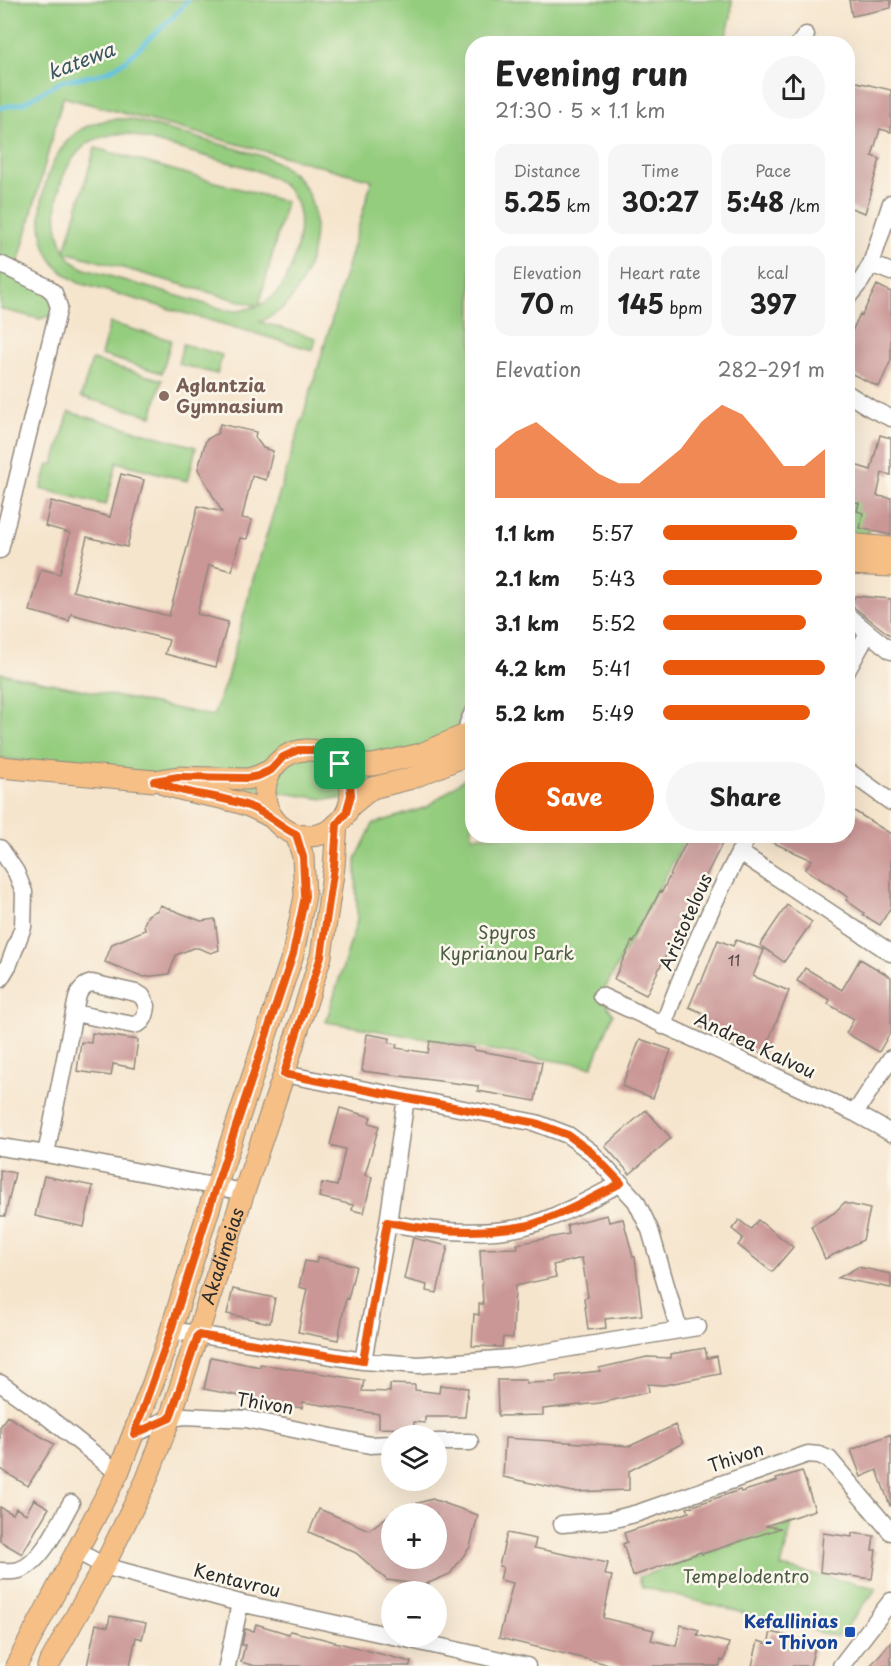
<!DOCTYPE html>
<html lang="en">
<head>
<meta charset="utf-8">
<style>
  body { margin:0; font-family:"Playpen Sans",sans-serif; background:#f6f6f6; color:#222; height:100vh; display:flex; flex-direction:column; font-size:22px; white-space:nowrap }
  * { box-sizing:border-box; margin:0 }
  p { font-size:20px; color:#767676 }
  .icon { flex:none; width:33px; height:33px; fill:none; stroke:currentColor; stroke-width:2; stroke-linecap:round; stroke-linejoin:round }
  .map { position:relative; flex:1; overflow:hidden }
  .drawer { position:absolute; left:465px; top:36px; width:390px; height:807px; display:flex; flex-direction:column; background:#fff; border-radius:24px; box-shadow:0 6px 24px #0002 }
  .drawer>* { flex:none }
  .controls { position:absolute; left:381px; top:1425px; display:grid; gap:12px }
  .controls a { display:grid; place-items:center; width:66px; height:66px; border-radius:50%; background:#fff; box-shadow:0 6px 24px #0002; font-size:30px }
  .pin { position:absolute; display:grid; place-items:center; width:51px; height:51px; color:#fff; margin:-26px; border-radius:12px; box-shadow:0 3px 9px #0006 }
  .round { display:grid; place-items:center; flex:none; width:63px; height:63px; border-radius:32px; background:#f6f6f6 }
  .headline { display:flex; align-items:center; justify-content:space-between; height:102px; padding:0 30px }
  h1 { font-size:33px; font-weight:700; line-height:45px }
  .stats { display:grid; grid-template-columns:repeat(3,1fr); gap:9px; height:102px; padding:6px 30px }
  .stats div { display:grid; align-content:center; border-radius:15px; background:#f6f6f6; text-align:center }
  .stats b { font-size:26px; font-weight:700 }
  .stats small { font-size:16px; font-weight:400 }
  .stats p { font-size:16px }
  .chart { height:168px; padding:12px 30px }
  .chart p { display:flex; justify-content:space-between }
  .chart svg { width:100%; height:108px; margin-top:6px; fill:#ea580c; opacity:.7 }
  .button { display:flex; gap:12px; margin-top:auto; padding:12px 30px }
  .button a { flex:1; height:69px; border-radius:36px; background:#ea580c; color:#fff; font-size:24px; font-weight:700; line-height:69px; text-align:center }
  .button a+a { background:#f6f6f6; color:#222 }
  ul { padding:0 30px; list-style:none; font-size:20px }
  li { display:grid; grid-template-columns:96px 72px 1fr; align-items:center; height:45px }
  li i { height:15px; border-radius:8px; background:#ea580c }
  .map>svg:first-child { display:block }
</style>
</head>
<body>
<div class="map">
<svg width="891" height="1666" viewBox="0 0 891 1666">
  <rect width="100%" height="100%" fill="#fbf7ec"/>
  <filter id="ink" filterUnits="userSpaceOnUse"><feTurbulence type="fractalNoise" baseFrequency=".0167" numOctaves="2"/><feDisplacementMap in="SourceGraphic" scale="12" xChannelSelector="R" yChannelSelector="G"/><feConvolveMatrix kernelMatrix="1 2 1 2 8 2 1 2 1" color-interpolation-filters="sRGB"/></filter>
  <filter id="wash" filterUnits="userSpaceOnUse"><feTurbulence type="fractalNoise" baseFrequency=".008" numOctaves="4" result="noise"/><feDisplacementMap in="SourceGraphic" scale="24" xChannelSelector="R" yChannelSelector="G"/><feGaussianBlur stdDeviation="1.35" result="paint"/><feColorMatrix in="noise" values="0 0 0 0 0 0 0 0 0 0 0 0 0 0 0 0 0 1.4 0 .05"/><feComposite in="paint" operator="in"/></filter>
  <g filter="url(#wash)">
    <rect width="100%" height="100%" fill="#f6e5cd"/>
    <path fill="#95cd7f" stroke="#607c55" stroke-width="1.5" fill-rule="evenodd" d="M 0,0 L 732,0 L 731,17 L 724,43 L 472,44 L 472,742 L 371,799 L 324,799 L 265,790 L 0,758 L 0,673 L 213,716 L 227,678 L 254,576 L 319,364 L 372,180 L 63,97 L 18,264 L 67,304 L 64,311 L 40,319 L 0,309 Z
      M 114,119 L 130,119 L 266,157 C 281,164 296,173 305,188 C 326,222 311,281 283,308 C 276,314 268,318 260,322 L 316,338 L 313,350 L 79,283 C 63,274 51,264 45,246 C 33,209 48,149 82,129 C 92,123 103,121 114,119 ZM 115,134 L 128,134 C 156,142 184,150 212,158 C 269,173 315,181 295,255 C 290,274 279,299 259,305 L 286,202 L 95,148 L 65,251 C 48,217 57,167 88,143 C 96,138 106,136 115,134 ZM 66,253 L 66,252 L 258,306 L 239,311 L 226,310 L 85,269 L 73,262 Z
      M 110,323 L 171,340 L 162,373 L 101,355 Z
      M 183,344 L 222,355 L 217,374 L 178,364 Z
      M 92,360 L 162,380 L 152,416 L 81,397 Z
      M 69,412 L 196,447 L 188,481 L 117,462 L 106,505 L 41,489 L 48,464 L 54,464 Z
      M 848,490 L 874,519 L 862,550 L 848,547 Z
      M 472,773 L 472,836 L 687,836 L 601,996 L 613,1014 L 592,1067 L 326,1022 L 357,921 L 356,859 L 373,824 L 427,807 Z
      M 792,1523 L 781,1567 L 877,1588 L 838,1637 L 642,1587 L 639,1577 Z"/>
    <g fill="none" stroke-linecap="round" stroke-linejoin="round">
      <path stroke="#65c2e3" stroke-width="4.5" d="M 0,108 L 23,103 L 62,81 L 96,75 L 110,70 L 125,61 L 174,16 L 188,0"/>
    </g>
    <g id="blocks">
      <path fill="#ca9796" d="M 849,0 L 891,0 L 891,8 L 852,16 Z
        M 848,80 L 891,90 L 891,132 L 880,129 L 872,156 L 880,159 L 871,190 L 872,190 L 865,213 L 848,207 Z
        M 877,285 L 891,292 L 891,360 L 879,387 L 848,372 L 848,329 L 852,331 L 860,314 L 862,315 Z
        M 220,424 L 256,432 L 255,437 L 263,448 L 273,451 L 266,480 L 252,476 L 242,518 L 252,520 L 247,539 L 240,538 L 232,571 L 209,565 L 197,614 L 228,622 L 216,667 L 165,654 L 169,640 L 71,614 L 69,621 L 30,611 L 41,569 L 60,574 L 70,533 L 45,526 L 51,501 L 110,517 L 121,474 L 144,480 L 127,547 L 87,537 L 73,591 L 169,616 L 198,506 L 222,512 L 198,469 L 206,440 L 218,433 Z
        M 880,435 L 891,438 L 891,475 L 882,473 L 877,496 L 891,498 L 891,535 L 860,528 L 863,513 L 857,511 L 859,503 L 848,500 L 848,463 L 871,470 Z
        M 855,596 L 891,599 L 891,636 L 851,605 Z
        M 848,807 L 891,834 L 891,907 L 880,925 L 863,915 L 864,913 L 846,900 L 848,897 L 805,869 L 812,860 L 758,836 L 848,836 Z
        M 689,836 L 726,836 L 646,995 L 614,979 L 632,941 L 634,942 L 660,891 L 662,892 Z
        M 160,905 L 201,921 L 215,919 L 219,950 L 211,953 L 198,948 L 193,948 L 176,955 L 169,974 L 144,977 L 105,962 L 112,944 L 145,930 L 144,924 L 148,915 L 158,910 Z
        M 787,905 L 812,922 L 784,962 L 760,945 Z
        M 718,940 L 733,946 L 736,940 L 764,950 L 753,976 L 789,991 L 763,1054 L 698,1026 L 703,1013 L 689,1007 L 699,983 L 701,983 Z
        M 860,959 L 891,977 L 891,1031 L 879,1052 L 846,1033 L 854,1019 L 828,1004 L 830,1000 L 797,981 L 805,968 L 842,990 Z
        M 92,1033 L 138,1040 L 134,1068 L 113,1064 L 111,1076 L 77,1071 L 81,1042 L 91,1043 Z
        M 367,1034 L 390,1038 L 389,1043 L 397,1044 L 396,1048 L 428,1053 L 430,1041 L 474,1048 L 474,1050 L 542,1062 L 535,1101 L 478,1091 L 478,1086 L 362,1071 Z
        M 640,1039 L 671,1050 L 653,1098 L 622,1086 Z
        M 340,1108 L 371,1117 L 369,1123 L 379,1126 L 365,1175 L 372,1177 L 364,1213 L 352,1210 L 353,1205 L 319,1197 L 322,1183 L 337,1186 L 345,1149 L 330,1145 Z
        M 646,1110 L 671,1138 L 630,1174 L 605,1146 Z
        M 0,1170 L 15,1173 L 5,1216 L 0,1216 Z
        M 44,1176 L 93,1186 L 84,1227 L 35,1216 Z
        M 844,1203 L 870,1209 L 863,1240 L 825,1259 L 811,1226 L 834,1213 Z
        M 607,1215 L 609,1222 L 623,1219 L 633,1257 L 635,1257 L 642,1315 L 605,1319 L 606,1328 L 588,1330 L 584,1298 L 588,1297 L 582,1258 L 553,1265 L 556,1277 L 515,1286 L 513,1338 L 503,1337 L 502,1347 L 472,1346 L 474,1314 L 479,1315 L 479,1304 L 483,1304 L 480,1249 L 518,1248 L 517,1244 L 569,1234 L 567,1225 Z
        M 739,1220 L 751,1229 L 758,1220 L 793,1247 L 772,1272 L 738,1245 L 743,1238 L 732,1229 Z
        M 413,1238 L 448,1246 L 437,1293 L 426,1291 L 427,1285 L 404,1279 Z
        M 318,1257 L 356,1266 L 348,1299 L 346,1298 L 338,1340 L 298,1332 L 307,1289 L 299,1287 L 305,1261 L 316,1263 Z
        M 858,1267 L 891,1274 L 891,1288 L 838,1278 Z
        M 233,1289 L 275,1298 L 270,1323 L 227,1314 Z
        M 705,1348 L 707,1358 L 717,1356 L 720,1374 L 664,1385 L 648,1384 L 649,1392 L 600,1403 L 543,1409 L 543,1415 L 498,1416 L 497,1380 L 526,1380 L 526,1383 L 557,1382 L 556,1376 L 600,1371 L 599,1368 L 647,1357 L 671,1358 L 671,1354 Z
        M 211,1357 L 260,1367 L 260,1364 L 364,1380 L 362,1391 L 390,1392 L 390,1384 L 415,1385 L 415,1390 L 439,1393 L 440,1385 L 468,1388 L 465,1417 L 425,1417 L 425,1423 L 414,1422 L 413,1429 L 379,1428 L 379,1414 L 303,1402 L 302,1408 L 254,1401 L 255,1399 L 204,1389 Z
        M 7,1416 L 54,1444 L 28,1486 L 0,1469 L 0,1427 Z
        M 675,1425 L 683,1443 L 629,1471 L 629,1490 L 573,1492 L 503,1477 L 505,1438 L 630,1446 Z
        M 891,1434 L 891,1505 L 890,1506 L 877,1470 L 861,1477 L 851,1450 Z
        M 802,1471 L 815,1510 L 765,1526 L 781,1528 L 702,1554 L 701,1552 L 633,1576 L 623,1544 L 627,1542 L 624,1533 L 689,1512 L 687,1508 L 740,1490 L 741,1492 L 777,1481 L 776,1479 Z
        M 34,1499 L 49,1508 L 22,1554 L 0,1541 L 0,1507 L 13,1514 L 16,1508 L 26,1514 Z
        M 432,1499 L 478,1515 L 470,1547 L 450,1574 L 424,1585 L 387,1580 L 356,1553 L 309,1532 L 319,1509 L 369,1530 L 392,1513 L 392,1558 L 436,1558 L 436,1514 L 394,1514 L 394,1510 Z
        M 507,1533 L 536,1539 L 534,1548 L 608,1563 L 605,1575 L 612,1576 L 603,1618 L 654,1630 L 651,1640 L 676,1646 L 681,1625 L 699,1630 L 697,1635 L 729,1643 L 724,1661 L 721,1660 L 720,1666 L 622,1666 L 603,1663 L 499,1638 L 513,1583 L 500,1580 L 503,1567 L 499,1566 Z
        M 823,1533 L 852,1537 L 852,1533 L 874,1536 L 872,1550 L 876,1550 L 872,1579 L 820,1572 Z
        M 110,1616 L 146,1623 L 142,1639 L 136,1637 L 130,1666 L 87,1666 L 96,1624 L 108,1627 Z
        M 256,1624 L 289,1634 L 290,1631 L 320,1638 L 411,1662 L 410,1666 L 255,1666 L 241,1662 L 245,1645 L 242,1645 L 245,1629 L 254,1631 Z
        M 771,1632 L 816,1643 L 810,1666 L 752,1666 L 758,1641 L 768,1644 Z
        M 891,1642 L 891,1666 L 870,1666 Z"/>
    </g>
  </g>
  <g filter="url(#ink)">
    <use href="#blocks" fill-opacity="0" stroke="#90887c" stroke-width="1.5"/>
    <g fill="none" stroke-linecap="round" stroke-linejoin="round">
      <g stroke="#90887c" stroke-width="19">
        <path id="minor" d="M 799,44 L 806,35
          M 0,264 L 47,287 L 54,293 L 59,307 L 0,550
          M 871,264 L 891,272
          M 848,297 L 861,281 L 871,264 L 891,203
          M 848,394 L 872,409 L 891,418
          M 848,616 L 891,651
          M 848,669 L 868,633
          M 467,735 L 468,723 L 472,714
          M 848,771 L 891,802
          M 0,848 L 16,872 L 24,892 L 23,927 L 9,964 L 0,979
          M 739,852 L 891,953
          M 601,996 L 855,1113 L 891,1133
          M 663,1026 C 686,961 716,896 748,836
          M 284,1074 L 536,1123 L 568,1135 L 591,1152 L 636,1201 L 650,1230 L 679,1330
          M 855,1113 L 891,1058
          M 0,1147 L 46,1154 L 244,1192
          M 46,1154 L 74,1013 C 77,999 77,986 92,983 L 136,993 L 142,996 L 147,1006 C 146,1015 144,1024 133,1025 L 74,1013
          M 388,1223 C 432,1231 489,1238 533,1224 C 564,1214 592,1198 621,1183
          M 171,1330 L 363,1361 L 419,1365 L 510,1358 L 698,1327
          M 363,1361 L 388,1223 L 406,1098
          M 0,1383 L 49,1418 L 118,1473
          M 134,1434 L 170,1418 L 185,1416 L 246,1419 L 370,1445 L 392,1444
          M 436,1442 L 470,1442
          M 562,1524 L 611,1520 L 638,1513 L 808,1454 L 819,1455 L 829,1459 L 891,1532
          M 77,1551 L 104,1566 L 240,1603 L 392,1636
          M 0,1571 C 6,1571 13,1572 19,1570 C 42,1563 60,1522 71,1503
          M 393,1636 L 527,1666
          M 227,1666 L 240,1603
          M 841,1666 L 891,1601"/>
      </g>
      <g stroke="#90887c" stroke-width="23">
        <g id="major">
          <path d="M 848,544 L 891,548"/>
          <path d="M 848,564 L 891,566"/>
          <circle cx="308" cy="793" r="43"/>
          <path d="M 331,757 L 362,765 L 373,765 L 421,754 L 472,732"/>
          <path d="M 0,767 L 154,781 L 178,777 L 248,779 L 258,776 L 271,770"/>
          <path d="M 166,785 C 188,793 210,795 233,801 C 247,804 260,811 273,818"/>
          <path d="M 349,807 L 372,788 L 412,778 L 467,755 L 472,751"/>
          <path d="M 16,1666 L 118,1473 L 153,1383 L 171,1330 L 216,1187 L 293,954 L 305,896 L 303,857 L 296,834"/>
          <path id="s1" d="M 48,1666 L 104,1566 L 146,1481 L 170,1418 L 244,1192 L 284,1074 L 321,956 L 334,867 L 337,824"/>
        </g>
      </g>
      <use href="#minor" stroke="#fff" stroke-width="16"/>
      <use href="#major" stroke="#f5bf86" stroke-width="21"/>
    </g>
  </g>
  <g fill="none" stroke-linecap="round" stroke-linejoin="round" filter="url(#ink)">
    <g stroke="#fff" stroke-width="12">
      <path id="route" d="M 298,750 L 316,750 L 332,757 L 340,764 L 346,773 L 350,783 L 351,795 L 346,813 L 337,824 L 334,867 L 321,956 L 284,1074 L 536,1123 L 568,1135 L 591,1152 L 621,1183 C 592,1198 564,1214 533,1224 C 523,1227 512,1228 501,1229 C 463,1234 426,1230 387,1222 L 363,1361 L 198,1335 L 170,1418 L 134,1434 L 171,1330 L 216,1187 L 293,954 L 305,896 L 303,857 L 296,834 C 280,827 270,815 253,808 C 228,797 201,796 176,789 C 169,786 162,783 154,781 L 178,777 L 248,778 L 258,776 L 271,770 L 283,757 Z"/>
    </g>
    <use href="#route" stroke="#ea580c" stroke-width="8"/>
  </g>
  <circle fill="#8d6e63" stroke="#fbf7ec" stroke-width="2" cx="164" cy="396" r="6"/>
  <rect fill="#1a4fb4" stroke="#fbf7ec" stroke-width="2" x="844" y="1626" width="12" height="12" rx="3"/>
  <g text-anchor="middle" stroke-width="5" stroke-linejoin="round" paint-order="stroke">
    <g font-size="15" fill="#534646">
      <text x="734" y="966">11</text>
    </g>
    <g font-size="18" font-weight="bold" fill="#785e54" stroke="#fbf7ec" text-anchor="start">
      <text x="176" y="392">Aglantzia<tspan x="176" dy="21">Gymnasium</tspan></text>
    </g>
    <g font-size="18" fill="#2b2b2b" stroke="#fbf7ec">
      <text transform="translate(686 922) rotate(-66)" y="6">Aristotelous</text>
      <text transform="translate(755 1046) rotate(25)" y="6">Andrea Kalvou</text>
      <text dy="6" stroke="none"><textPath href="#s1" startOffset="447">Akadimeias</textPath></text>
      <text transform="translate(265 1404) rotate(9)" y="6">Thivon</text>
      <text transform="translate(736 1458) rotate(-19)" y="6">Thivon</text>
      <text transform="translate(237 1581) rotate(14)" y="6">Kentavrou</text>
    </g>
    <g font-size="18" fill="#4b5c44" stroke="#fbf7ec">
      <text x="507" y="939">Spyros<tspan x="507" dy="21">Kyprianou Park</tspan></text>
      <text x="746" y="1583">Tempelodentro</text>
    </g>
    <g font-size="18" font-weight="bold" fill="#164399" stroke="#fbf7ec" text-anchor="end">
      <text x="838" y="1628">Kefallinias<tspan x="838" dy="21">- Thivon</tspan></text>
    </g>
    <g font-size="20" font-style="italic" fill="#3c5862" stroke="#fbf7ec">
      <text transform="translate(81 61) rotate(-21)" y="7">katewa</text>
    </g>
  </g>
</svg>
<div class="controls">
<a><svg class="icon" aria-label="layers" viewBox="0 0 24 24"><path d="M12 4l9 5-9 5-9-5zM3 14l9 5 9-5"/></svg></a>
<a>+</a>
<a>−</a>
</div>
<div class="pin" style="left:340px;top:764px;background:#1e9e55"><svg class="icon" aria-label="arrive" viewBox="0 0 24 24"><path d="M6 21V4h12l-3 4 3 4H6"/></svg></div>
<section class="drawer">
<div class="headline"><div><h1>Evening run</h1><p>21:30 · 5 × 1.1 km</p></div><a class="round"><svg class="icon" aria-label="share" viewBox="0 0 24 24"><path d="M12 15V3M7 8l5-5 5 5M5 13v7h14v-7"/></svg></a></div>
<div class="stats">
<div><p>Distance</p><b>5.25<small> km</small></b></div>
<div><p>Time</p><b>30:27</b></div>
<div><p>Pace</p><b>5:48<small> /km</small></b></div>
</div>
<div class="stats">
<div><p>Elevation</p><b>70<small> m</small></b></div>
<div><p>Heart rate</p><b>145<small> bpm</small></b></div>
<div><p>kcal</p><b>397</b></div>
</div>
<div class="chart"><p><span>Elevation</span>282–291 m</p>
<svg viewBox="0 0 160 44" preserveAspectRatio="none"><path d="M0 44V24L10 17L20 13L30 20L40 27L50 34L60 38L70 38L80 31L90 24L100 13L110 6L120 10L130 20L140 31L150 31L160 24V44z"/></svg>
</div>
<ul>
<li><b>1.1 km</b>5:57<i style="width:83%"></i></li>
<li><b>2.1 km</b>5:43<i style="width:98%"></i></li>
<li><b>3.1 km</b>5:52<i style="width:88%"></i></li>
<li><b>4.2 km</b>5:41<i style="width:100%"></i></li>
<li><b>5.2 km</b>5:49<i style="width:91%"></i></li>
</ul>
<div class="button"><a>Save</a><a>Share</a></div>
</section>
</div>
</body>
</html>
